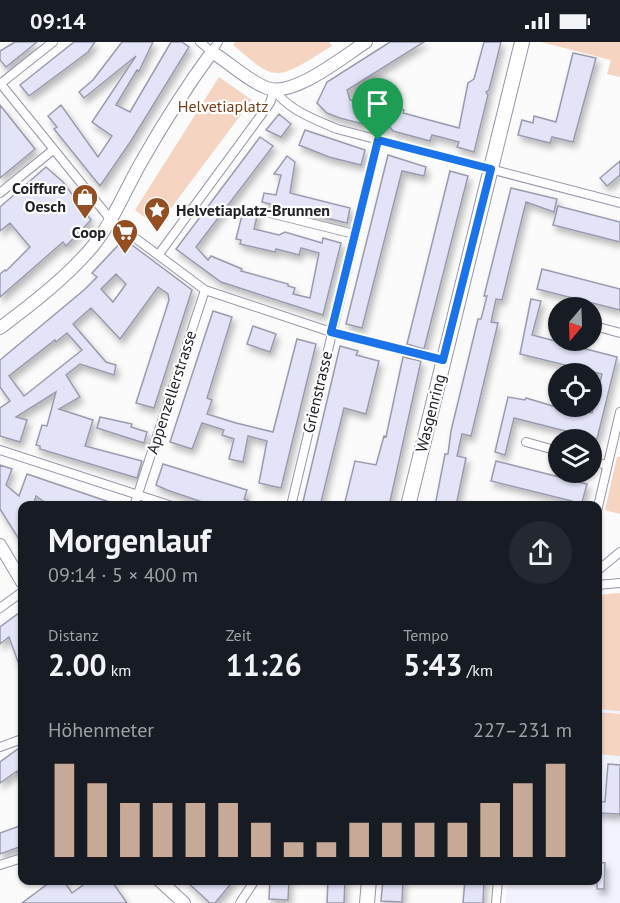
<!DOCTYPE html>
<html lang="de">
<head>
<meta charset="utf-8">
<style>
  body { margin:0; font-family:"PT Sans",sans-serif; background:#242831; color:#f1f3f6; height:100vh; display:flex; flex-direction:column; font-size:22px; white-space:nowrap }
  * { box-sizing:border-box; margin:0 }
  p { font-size:20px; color:#9ea1a6 }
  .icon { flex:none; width:33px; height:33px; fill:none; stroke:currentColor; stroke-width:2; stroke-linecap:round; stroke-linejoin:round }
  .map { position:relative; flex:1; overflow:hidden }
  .side { position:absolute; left:18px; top:459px; width:584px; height:384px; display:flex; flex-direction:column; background:#171b24; border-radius:12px; box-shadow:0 2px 4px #0004 }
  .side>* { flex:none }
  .needle { width:39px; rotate:199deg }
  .buttons { position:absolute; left:548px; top:255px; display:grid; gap:12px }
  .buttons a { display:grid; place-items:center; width:54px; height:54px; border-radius:50%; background:#171b24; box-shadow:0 2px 4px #0004; font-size:30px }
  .pin { position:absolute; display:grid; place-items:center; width:51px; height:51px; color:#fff; margin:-62px -26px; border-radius:50% 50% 50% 0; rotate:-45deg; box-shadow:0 0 6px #0007 }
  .pin .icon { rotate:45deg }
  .round { display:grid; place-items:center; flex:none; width:63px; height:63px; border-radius:32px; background:#242831 }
  .summary { display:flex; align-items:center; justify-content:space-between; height:102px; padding:0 30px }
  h1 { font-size:33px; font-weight:800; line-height:45px }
  .stats { display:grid; grid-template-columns:repeat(3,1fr); gap:9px; height:102px; padding:6px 30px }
  .stats div { display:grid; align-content:center }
  .stats b { font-size:30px; font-weight:800 }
  .stats small { font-size:16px; font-weight:400 }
  .stats p { font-size:16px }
  .chart { height:168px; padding:12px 30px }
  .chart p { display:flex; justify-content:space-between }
  .chart svg { width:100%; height:108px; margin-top:6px; stroke:#c7a997; stroke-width:6 }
  .status { display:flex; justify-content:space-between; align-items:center; height:42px; padding:0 30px; background:#171b24; direction:ltr }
  .status svg { height:16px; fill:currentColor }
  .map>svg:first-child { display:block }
</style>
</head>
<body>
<div class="status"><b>09:14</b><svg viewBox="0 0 49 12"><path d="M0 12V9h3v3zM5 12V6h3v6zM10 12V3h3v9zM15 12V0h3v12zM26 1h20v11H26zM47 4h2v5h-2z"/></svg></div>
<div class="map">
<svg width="620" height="861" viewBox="0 0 620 861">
  <defs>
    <filter id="shadow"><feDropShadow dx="3" dy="5" stdDeviation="3" flood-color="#0004"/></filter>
  </defs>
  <rect width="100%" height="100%" fill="#fbfbfb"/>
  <path fill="#f1f2fc" d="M 620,551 L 620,861 L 506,861 L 507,839 L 597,838 L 597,553 Z"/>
  <path fill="#f5d4c1" d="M 235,0 L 329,0 L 332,4 C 320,11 291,32 277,31 C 262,31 245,12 233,3 Z
    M 541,0 L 620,0 L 620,35 L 607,32 L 611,18 Z
    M 219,35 L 252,58 L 157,185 L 135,168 Z
    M 617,415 L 620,415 L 620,472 L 605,468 Z
    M 620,551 L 620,669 L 597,667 L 597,553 Z
    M 597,670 L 620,672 L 620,714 L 597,712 Z"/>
  <path fill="#e3e4f8" stroke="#999bad" stroke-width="1.5" fill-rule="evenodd" filter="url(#shadow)" d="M 15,0 L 37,0 L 6,25 L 0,18 L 0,9 Z
    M 74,0 L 95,0 L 88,10 L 29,54 L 20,43 Z
    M 122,0 L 153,0 L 139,29 L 137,28 L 116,63 L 130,70 L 171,0 L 182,0 L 189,5 L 131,99 L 100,144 L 54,87 L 57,85 L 48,74 L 61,63 L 98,115 L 112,94 L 92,80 L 136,14 L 84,56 L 79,50 L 93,38 Z
    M 390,0 L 424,0 L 347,48 L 350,58 L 385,68 L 386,65 L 397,66 L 404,68 L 403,71 L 459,86 L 468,41 L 474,37 L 484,0 L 501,0 L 489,48 L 486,50 L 488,53 L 474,110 L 457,105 L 459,100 L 432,93 L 430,99 L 393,89 L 390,85 L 376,87 L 365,72 L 363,82 L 340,76 L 327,71 L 317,61 L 327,40 Z
    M 573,11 L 596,16 L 573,100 L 552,95 L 550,101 L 518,93 L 522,78 L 533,81 L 534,74 L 556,80 Z
    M 0,63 L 35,107 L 0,136 Z
    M 279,72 L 291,82 L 281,95 L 266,88 Z
    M 305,88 L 365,108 L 361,123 L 329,115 L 299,103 Z
    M 260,95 L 273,104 L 196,205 L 208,218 L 211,214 L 242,227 L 241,229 L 288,242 L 288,244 L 295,246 L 293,252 L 310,256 L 319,211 L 301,206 L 299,213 L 276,207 L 275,210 L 240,202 L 241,198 L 236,197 L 241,177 L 249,168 L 258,170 L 254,187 L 279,193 L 285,190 L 322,201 L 323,196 L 341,201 L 323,273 L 221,240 L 176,207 Z
    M 388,113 L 426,125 L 424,134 L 402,129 L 362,286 L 346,282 Z
    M 287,114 L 295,120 L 290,151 L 350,166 L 347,181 L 262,160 L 264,151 L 276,153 L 281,133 L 274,132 Z
    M 620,119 L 620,133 L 607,144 L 600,136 Z
    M 46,125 L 63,140 L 91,178 L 66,204 L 63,200 L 0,255 L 0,232 L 5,228 L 6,229 L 30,205 L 10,181 L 0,189 L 0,165 Z
    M 450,129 L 468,134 L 424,307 L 407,302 Z
    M 511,146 L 557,157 L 554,170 L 526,160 L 502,258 L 496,257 L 491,280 L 498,281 L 471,394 L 462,392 L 457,414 L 466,416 L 456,464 L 435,464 L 445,412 L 448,412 L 451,389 L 478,277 L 481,277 L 487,254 L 484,254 Z
    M 558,164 L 620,180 L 620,200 L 553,183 Z
    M 124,197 L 192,248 L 154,366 L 136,361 L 169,258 L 168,252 L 158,245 L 120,297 L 91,266 L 73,282 L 106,320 L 116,323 L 114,333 L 80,322 L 66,333 L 80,355 L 59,367 L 93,378 L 85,404 L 142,419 L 137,436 L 40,407 L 40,404 L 36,403 L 42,383 L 47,384 L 56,350 L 16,375 L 27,378 L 20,400 L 0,394 L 0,366 L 10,359 L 0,345 L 0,318 L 84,248 L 97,235 L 92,231 ZM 116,232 L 126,242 L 113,260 L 101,247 ZM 67,291 L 82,308 L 24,354 L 9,334 L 55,298 L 56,300 Z
    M 542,227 L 620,247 L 620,268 L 537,247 Z
    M 531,257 L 541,259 L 532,293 L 617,315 L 597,397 L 514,376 L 505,413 L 495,410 L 508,355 L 525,358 L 526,356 L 576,371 L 576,368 L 592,371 L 602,332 L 520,312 Z
    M 213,269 L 232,275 L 207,356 L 212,358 L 207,372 L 236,381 L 273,390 L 297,297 L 316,302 L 281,446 L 259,441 L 267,399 L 248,394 L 243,420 L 229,417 L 234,397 L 222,393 L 224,388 L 202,381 L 192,407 L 170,400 Z
    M 253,284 L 276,292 L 270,310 L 247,302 Z
    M 340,304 L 358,309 L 356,313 L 379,319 L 366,372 L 344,366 L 320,464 L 302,464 Z
    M 403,315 L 421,319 L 389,464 L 344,464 L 355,419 L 376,423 L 384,394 L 386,395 Z
    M 100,375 L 132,382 L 131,385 L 147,390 L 144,401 L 97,386 Z
    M 496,419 L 587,442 L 581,464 L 571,464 L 572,459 L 491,439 Z
    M 163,422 L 247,448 L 244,457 L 260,464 L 214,464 L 167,448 L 156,443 Z
    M 0,423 L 12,427 L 6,443 L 19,454 L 27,432 L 121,464 L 50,464 L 36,454 L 33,464 L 22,464 L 22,502 L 0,467 Z
    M 19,571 L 22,580 L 21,628 L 9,595 L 0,602 L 0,585 Z
    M 22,704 L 22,737 L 17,729 L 0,741 L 0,720 Z
    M 608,722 L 620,723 L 620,772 L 597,771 L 597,759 L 605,760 Z
    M 22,783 L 22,804 L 0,812 L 0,791 Z
    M 597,820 L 605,821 L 604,847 L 597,847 Z
    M 53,838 L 63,838 L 72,851 L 90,838 L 111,838 L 127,861 L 22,861 Z
    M 185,838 L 234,838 L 215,861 L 210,861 Z
    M 270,838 L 289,838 L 288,858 L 269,857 Z
    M 328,838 L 345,838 L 344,861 L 327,861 Z
    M 383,838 L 403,838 L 402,860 L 381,859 Z
    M 465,838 L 484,838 L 483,861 L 463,861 Z"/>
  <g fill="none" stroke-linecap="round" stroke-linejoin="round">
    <g stroke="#9597a9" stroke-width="10">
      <path id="street" d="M 200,0 L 212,10 L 218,0
        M 0,41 L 111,178 L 205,248 L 331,290 L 443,318
        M 0,42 L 53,0
        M 274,48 C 290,69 314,77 337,87 L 620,161
        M 0,151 L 53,108
        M 266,170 L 354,192
        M 159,212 L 270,61 L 274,48
        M 591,283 L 620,291
        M 526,400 L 558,409
        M 0,408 L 172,464
        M 591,419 L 607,423
        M 134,464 L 205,248
        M 291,464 L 378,98
        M 597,469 L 620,370
        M 597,529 L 620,510
        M 597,543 L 620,541
        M 0,566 L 22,550
        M 0,705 L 22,697
        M 0,823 L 22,816
        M 240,861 L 255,838
        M 496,861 L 498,838"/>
    </g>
    <g stroke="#9597a9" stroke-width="14">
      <path id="secondary" d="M 0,286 C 32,262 67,235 93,204 C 114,178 126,146 143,117 C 164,80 187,44 212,10 C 230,21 248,39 267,46 C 293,56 344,14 366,0
        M 0,503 L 22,540
        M 159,838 L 184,861"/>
    </g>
    <g stroke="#9597a9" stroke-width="16">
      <path id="primary" d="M 408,464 L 522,0
        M 367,861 L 369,838"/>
    </g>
    <use href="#street" stroke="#fff" stroke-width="8"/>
    <use href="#secondary" stroke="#fff" stroke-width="12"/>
    <use href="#primary" stroke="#fff" stroke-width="14"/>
  </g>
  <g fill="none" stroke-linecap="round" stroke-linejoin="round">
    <g stroke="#fff" stroke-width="12">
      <path id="route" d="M 378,98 L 491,127 L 443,318 L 331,290 Z"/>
    </g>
    <use href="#route" stroke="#1a73e8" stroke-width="8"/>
  </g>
  <defs>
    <g id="shop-pin" transform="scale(1.35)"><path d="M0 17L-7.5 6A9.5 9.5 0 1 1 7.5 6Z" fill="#934f22" stroke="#fff"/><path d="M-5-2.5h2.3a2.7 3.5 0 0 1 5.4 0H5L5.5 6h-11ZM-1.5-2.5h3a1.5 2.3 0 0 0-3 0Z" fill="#fff"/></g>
    <g id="sight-pin" transform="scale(1.35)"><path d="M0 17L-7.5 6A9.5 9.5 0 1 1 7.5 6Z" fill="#934f22" stroke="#fff"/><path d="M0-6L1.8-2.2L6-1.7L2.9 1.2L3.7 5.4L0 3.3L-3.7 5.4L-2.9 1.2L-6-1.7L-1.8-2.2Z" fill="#fff"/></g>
    <g id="supermarket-pin" transform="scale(1.35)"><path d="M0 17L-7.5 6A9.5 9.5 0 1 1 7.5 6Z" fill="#934f22" stroke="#fff"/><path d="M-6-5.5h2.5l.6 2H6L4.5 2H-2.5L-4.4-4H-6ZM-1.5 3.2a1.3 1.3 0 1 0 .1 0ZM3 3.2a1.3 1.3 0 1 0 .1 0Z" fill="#fff"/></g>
  </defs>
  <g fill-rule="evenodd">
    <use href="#shop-pin" x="85" y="155"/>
    <use href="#sight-pin" x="157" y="168"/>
    <use href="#supermarket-pin" x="125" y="190"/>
  </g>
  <g text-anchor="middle" stroke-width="4.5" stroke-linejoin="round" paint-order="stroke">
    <g font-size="16" fill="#763f1b" stroke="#fff">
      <text x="223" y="70">Helvetiaplatz</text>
    </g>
    <g font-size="16" font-weight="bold" fill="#202027" stroke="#fff" text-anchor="end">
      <text x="66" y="152">Coiffure<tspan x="66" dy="18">Oesch</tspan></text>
      <text x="176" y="174" text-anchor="start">Helvetiaplatz-Brunnen</text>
      <text x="106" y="196">Coop</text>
    </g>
    <g font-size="16" fill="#202027" stroke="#fff">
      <text transform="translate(171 350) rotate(-72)" y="6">Appenzellerstrasse</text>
      <text transform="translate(317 350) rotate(-77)" y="6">Grienstrasse</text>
      <text transform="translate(430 371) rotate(-76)" y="6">Wasgenring</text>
    </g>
  </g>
</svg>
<div class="buttons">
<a><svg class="needle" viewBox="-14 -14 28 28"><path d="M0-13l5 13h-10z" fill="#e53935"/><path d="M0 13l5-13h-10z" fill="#9ea1a6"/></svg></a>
<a><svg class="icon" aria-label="locate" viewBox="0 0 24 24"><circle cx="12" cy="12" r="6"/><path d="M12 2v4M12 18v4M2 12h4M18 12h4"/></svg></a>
<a><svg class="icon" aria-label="layers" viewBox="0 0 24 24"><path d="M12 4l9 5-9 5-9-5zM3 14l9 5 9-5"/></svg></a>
</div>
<div class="pin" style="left:378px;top:98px;background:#1e9e55"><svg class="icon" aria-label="arrive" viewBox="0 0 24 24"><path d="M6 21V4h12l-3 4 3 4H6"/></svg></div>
<section class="side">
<div class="summary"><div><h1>Morgenlauf</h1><p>09:14 · 5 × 400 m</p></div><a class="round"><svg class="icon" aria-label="share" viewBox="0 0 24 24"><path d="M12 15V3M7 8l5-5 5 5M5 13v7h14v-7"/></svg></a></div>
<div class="stats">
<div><p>Distanz</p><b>2.00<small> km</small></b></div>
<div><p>Zeit</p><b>11:26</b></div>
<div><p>Tempo</p><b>5:43<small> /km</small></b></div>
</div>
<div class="chart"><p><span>Höhenmeter</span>227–231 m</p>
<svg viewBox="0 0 160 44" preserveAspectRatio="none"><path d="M5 44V6M15 44V14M25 44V22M35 44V22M45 44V22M55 44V22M65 44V30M75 44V38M85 44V38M95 44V30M105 44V30M115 44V30M125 44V30M135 44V22M145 44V14M155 44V6"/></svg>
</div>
</section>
</div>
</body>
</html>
